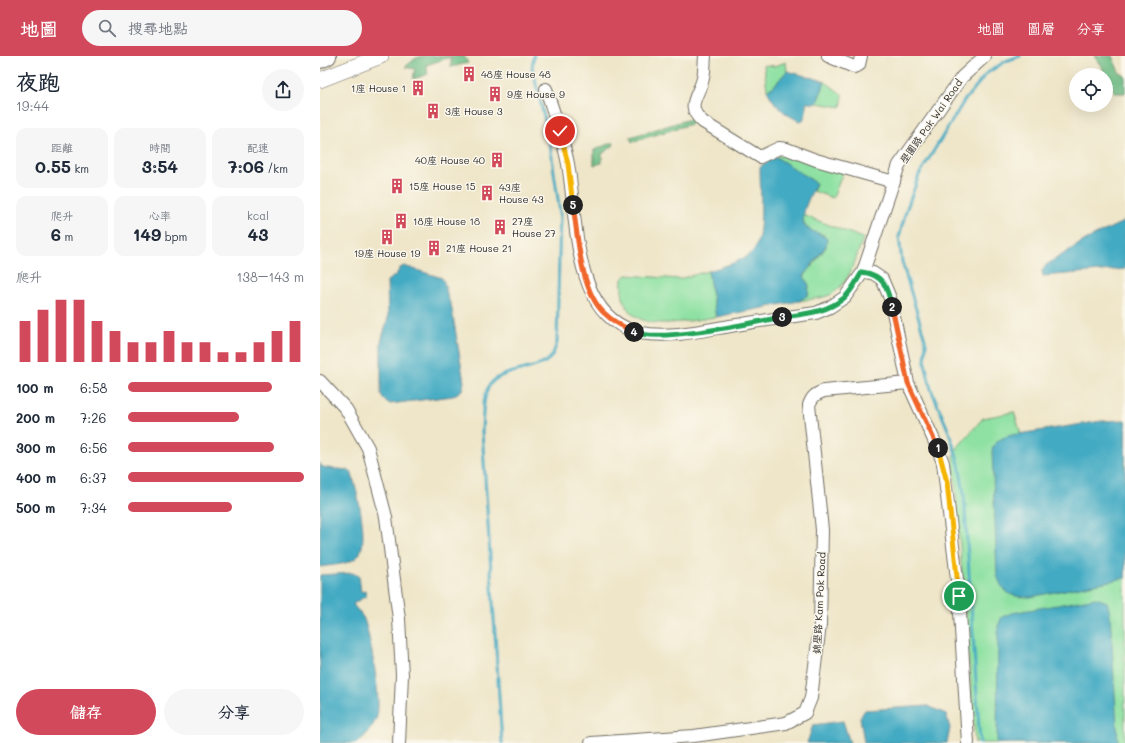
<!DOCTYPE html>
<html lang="zh-TW">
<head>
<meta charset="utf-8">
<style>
  body { margin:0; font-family:Mali,"LXGW WenKai TC",sans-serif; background:#f6f6f7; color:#1f2937; height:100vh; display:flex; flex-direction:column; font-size:15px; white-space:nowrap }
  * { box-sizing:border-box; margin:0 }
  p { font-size:13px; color:#747a83 }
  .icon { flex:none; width:22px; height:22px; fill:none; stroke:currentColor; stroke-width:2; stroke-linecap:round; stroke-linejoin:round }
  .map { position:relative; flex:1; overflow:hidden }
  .drawer { display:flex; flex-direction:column; background:#fff; width:320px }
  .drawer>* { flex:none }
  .fabs { position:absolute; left:749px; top:12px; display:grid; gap:8px }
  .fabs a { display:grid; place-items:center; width:44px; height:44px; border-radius:50%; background:#fff; box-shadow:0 4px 16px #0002; font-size:20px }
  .pin { position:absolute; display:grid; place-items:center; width:34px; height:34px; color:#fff; margin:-17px; border:2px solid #fff; border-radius:50%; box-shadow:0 1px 4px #0007 }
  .km { position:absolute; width:20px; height:20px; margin:-10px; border-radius:50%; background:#222; color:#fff; font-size:11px; line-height:20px; text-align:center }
  .round { display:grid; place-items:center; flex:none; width:42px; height:42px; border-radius:21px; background:#f6f6f7 }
  .head { display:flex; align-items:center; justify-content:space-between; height:68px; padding:0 16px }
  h1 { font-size:22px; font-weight:700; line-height:30px }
  .figures { display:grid; grid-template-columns:repeat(3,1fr); gap:6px; height:68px; padding:4px 16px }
  .figures div { display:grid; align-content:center; border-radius:10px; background:#f6f6f7; text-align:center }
  .figures b { font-size:17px; font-weight:700 }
  .figures small { font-size:11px; font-weight:400 }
  .figures p { font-size:11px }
  .chart { height:112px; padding:8px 16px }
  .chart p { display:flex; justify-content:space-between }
  .chart svg { width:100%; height:72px; margin-top:4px; stroke:#d1495b; stroke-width:6 }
  .cta { display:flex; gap:8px; margin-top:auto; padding:8px 16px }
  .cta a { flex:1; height:46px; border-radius:24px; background:#d1495b; color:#fff; font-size:16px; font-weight:700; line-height:46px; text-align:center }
  .cta a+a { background:#f6f6f7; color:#1f2937 }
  ul { padding:0 16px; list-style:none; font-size:13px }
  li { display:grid; grid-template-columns:64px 48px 1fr; align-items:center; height:30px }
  li i { height:10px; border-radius:5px; background:#d1495b }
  header { display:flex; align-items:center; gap:24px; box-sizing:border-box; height:56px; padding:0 20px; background:#d1495b; color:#fff }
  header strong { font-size:19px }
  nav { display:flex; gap:22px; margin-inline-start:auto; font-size:14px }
  .search { width:280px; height:36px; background:#f6f6f7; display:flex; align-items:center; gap:10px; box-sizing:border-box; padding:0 14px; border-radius:22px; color:#747a83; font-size:15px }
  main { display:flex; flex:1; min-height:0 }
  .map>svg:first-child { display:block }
</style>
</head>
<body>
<header>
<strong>地圖</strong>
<div class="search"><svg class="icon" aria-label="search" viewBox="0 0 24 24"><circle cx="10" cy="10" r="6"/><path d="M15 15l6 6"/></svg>搜尋地點</div>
<nav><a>地圖</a><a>圖層</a><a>分享</a></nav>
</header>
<main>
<section class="drawer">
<div class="head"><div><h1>夜跑</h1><p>19:44</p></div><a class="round"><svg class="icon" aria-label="share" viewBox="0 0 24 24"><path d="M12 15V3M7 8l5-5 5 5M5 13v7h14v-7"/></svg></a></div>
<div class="figures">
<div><p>距離</p><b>0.55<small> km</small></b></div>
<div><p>時間</p><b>3:54</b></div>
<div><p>配速</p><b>7:06<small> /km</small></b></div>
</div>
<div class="figures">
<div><p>爬升</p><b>6<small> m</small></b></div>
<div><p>心率</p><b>149<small> bpm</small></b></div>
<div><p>kcal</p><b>43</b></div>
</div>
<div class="chart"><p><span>爬升</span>138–143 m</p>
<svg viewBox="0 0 160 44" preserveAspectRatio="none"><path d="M5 44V19M15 44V12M25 44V6M35 44V6M45 44V19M55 44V25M65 44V32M75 44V32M85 44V25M95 44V32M105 44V32M115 44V38M125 44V38M135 44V32M145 44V25M155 44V19"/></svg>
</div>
<ul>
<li><b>100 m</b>6:58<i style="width:82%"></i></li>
<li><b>200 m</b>7:26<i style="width:63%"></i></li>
<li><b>300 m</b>6:56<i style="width:83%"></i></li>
<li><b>400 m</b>6:37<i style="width:100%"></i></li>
<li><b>500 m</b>7:34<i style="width:59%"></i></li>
</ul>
<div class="cta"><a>儲存</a><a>分享</a></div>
</section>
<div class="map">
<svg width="805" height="687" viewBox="0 0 805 687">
  <rect width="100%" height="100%" fill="#fbf7ec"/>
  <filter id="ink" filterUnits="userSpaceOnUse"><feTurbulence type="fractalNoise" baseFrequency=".025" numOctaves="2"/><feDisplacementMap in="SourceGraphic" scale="8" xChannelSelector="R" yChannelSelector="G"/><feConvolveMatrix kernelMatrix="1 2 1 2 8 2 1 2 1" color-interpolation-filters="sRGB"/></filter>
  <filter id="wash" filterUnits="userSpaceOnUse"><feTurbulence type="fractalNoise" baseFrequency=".012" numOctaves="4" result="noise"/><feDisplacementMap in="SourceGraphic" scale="16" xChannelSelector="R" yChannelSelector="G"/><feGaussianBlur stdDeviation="0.9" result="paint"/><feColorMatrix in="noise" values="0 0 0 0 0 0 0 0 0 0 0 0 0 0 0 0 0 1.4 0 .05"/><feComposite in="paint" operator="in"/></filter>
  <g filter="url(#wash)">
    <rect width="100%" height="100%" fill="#efe6c9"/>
    <path fill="#8ee1a2" stroke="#5c8666" d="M 466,6 L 467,15 L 453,31 L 447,34 L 444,9 L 455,10 Z
      M 504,25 L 523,39 L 521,51 L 497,47 C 499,38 504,34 504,25 Z
      M 465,97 L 523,116 L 513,142 L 493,135 L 496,127 L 456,101 Z
      M 483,159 L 543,182 C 536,202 530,228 510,239 C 501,243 488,243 479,245 L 488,238 L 489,230 L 484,221 L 506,191 L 504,179 C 492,175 483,174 483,159 Z
      M 388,215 L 396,261 C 359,266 297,283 302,223 L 307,219 L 359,223 Z
      M 694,356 L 701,378 L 805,365 L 805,687 L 655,687 L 633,400 L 637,392 L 663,362 Z"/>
    <path fill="#72bf88" stroke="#4e755a" d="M 103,0 L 144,0 L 148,7 L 131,11 L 131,1 L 106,9 L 108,18 L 93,23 L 95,13 L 85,11 L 96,2 Z
      M 775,0 L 792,0 L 799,16 L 805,20 L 805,37 L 795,37 L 786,23 L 786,19 L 783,18 L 783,12 Z
      M 370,63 L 374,67 L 312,86 L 310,81 Z
      M 293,86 L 294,89 L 282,98 L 282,107 L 274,109 L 274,94 Z"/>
    <path fill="#43aac3" stroke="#376a77" d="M 467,15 L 504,25 C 504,34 499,38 497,47 L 486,47 L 486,57 L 483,64 L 479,65 C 463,57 454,49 447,34 L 453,31 Z
      M 456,101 L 496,127 C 492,137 475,165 488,173 C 494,177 502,177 507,183 L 506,190 L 484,220 L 489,230 L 488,239 L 479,245 L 396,261 L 388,215 C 401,211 429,204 435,192 C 444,177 440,131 440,112 L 443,108 Z
      M 805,165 L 805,213 L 723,220 L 722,215 L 726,209 L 767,183 Z
      M 84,210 L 122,222 C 127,231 125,239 131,248 L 144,326 L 142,334 L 133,340 L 70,348 L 63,343 L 61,338 L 61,286 L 68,262 L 67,225 L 76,219 L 80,212 Z
      M 805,364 L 805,522 L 710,541 C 691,541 683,538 677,519 L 672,394 C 676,384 681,382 692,379 L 782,365 Z
      M 0,406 L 1,410 C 10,414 21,412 31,415 C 36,431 52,490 36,502 C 27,509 11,509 0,511 Z
      M 32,517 L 39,520 L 41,536 L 45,535 L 46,540 L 33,548 C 36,553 41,557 44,563 C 50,579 63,649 56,663 C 52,672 45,681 37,687 L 0,687 L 0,519 Z
      M 776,542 L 787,546 L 790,557 L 798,687 L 677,687 L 678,570 L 682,561 L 692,557 Z
      M 608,650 L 626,658 L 630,672 L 627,687 L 544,687 L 540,661 L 545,654 Z
      M 523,665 L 530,687 L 487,687 L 493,669 Z"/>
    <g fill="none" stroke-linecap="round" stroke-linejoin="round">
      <path stroke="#43aac3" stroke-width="3" d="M 182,687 L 162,375 C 163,361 162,345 168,332 C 177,311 218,317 231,301 C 234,298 235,291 237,287 L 240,157 L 229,82 L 212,11 L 214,0
        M 660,687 L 644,438 L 639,408 L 629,376 L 611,333 L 605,307 L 606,287 L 582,206 L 579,181 L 586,155 L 599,119 L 644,45 L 667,17 L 686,5 L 700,0"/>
    </g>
  </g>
  <g filter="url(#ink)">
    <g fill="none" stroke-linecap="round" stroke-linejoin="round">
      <g stroke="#706c62" stroke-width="14">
        <path id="minor" d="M 385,0 C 384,9 385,17 382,26 C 376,43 366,51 383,66 L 440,101 L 459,92 L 467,93 L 496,104 L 574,126
          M 508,0 L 534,11 L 539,9 L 541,0
          M 226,33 C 234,58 243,82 248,108 C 257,158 252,248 306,272 C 310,274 315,277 320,277 C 350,282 380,275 410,270 C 439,265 467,261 496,257 L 510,251 L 525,241 L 543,216 L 579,109 L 642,21 L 665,0
          M 543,216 L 553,217 L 562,223 L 570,242 L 588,327 L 618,393 L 623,407 L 639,540 L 648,687
          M 0,325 L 26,353 L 48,392 L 66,461 L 79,563 L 82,619 L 79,687
          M 271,687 L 374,680 L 466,667 L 485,657 L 491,642 L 500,569 L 502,474 L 489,349 C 492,341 495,338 504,335 L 588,327"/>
      </g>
      <g stroke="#706c62" stroke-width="16">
        <path id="major" d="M 0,24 L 61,0"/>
      </g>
      <g stroke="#706c62" stroke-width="20">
        <path id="highway" d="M 0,3 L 7,0"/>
      </g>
      <use href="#minor" stroke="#fff" stroke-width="12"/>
      <use href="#major" stroke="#fff" stroke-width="15"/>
      <use href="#highway" stroke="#fff" stroke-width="18"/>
    </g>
  </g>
  <g fill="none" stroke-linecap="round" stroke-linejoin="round" filter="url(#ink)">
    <g stroke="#fff" stroke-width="8">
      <path id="split-1" d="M 618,392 L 627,426 L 639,540"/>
    </g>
    <g stroke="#fff" stroke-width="8">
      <path id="split-2" d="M 572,251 L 588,327 L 618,392"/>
    </g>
    <g stroke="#fff" stroke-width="8">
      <path id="split-3" d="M 462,261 C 484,258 506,257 524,242 C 532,235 537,224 542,216 C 564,219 567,231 572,251"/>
    </g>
    <g stroke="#fff" stroke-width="8">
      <path id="split-4" d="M 314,276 C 340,287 431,267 462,261"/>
    </g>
    <g stroke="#fff" stroke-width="8">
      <path id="split-5" d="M 253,149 C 258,180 260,233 283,256 C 292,265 302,270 314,276"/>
    </g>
    <g stroke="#fff" stroke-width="8">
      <path id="split-6" d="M 240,75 L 248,108 L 253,149"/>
    </g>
    <use href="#split-1" stroke="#f5b400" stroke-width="5"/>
    <use href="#split-2" stroke="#f0652b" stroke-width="5"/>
    <use href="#split-3" stroke="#22a559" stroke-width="5"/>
    <use href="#split-4" stroke="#22a559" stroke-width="5"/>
    <use href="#split-5" stroke="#f0652b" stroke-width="5"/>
    <use href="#split-6" stroke="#f5b400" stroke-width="5"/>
  </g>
  <defs>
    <g id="building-bare" transform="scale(1.2)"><path d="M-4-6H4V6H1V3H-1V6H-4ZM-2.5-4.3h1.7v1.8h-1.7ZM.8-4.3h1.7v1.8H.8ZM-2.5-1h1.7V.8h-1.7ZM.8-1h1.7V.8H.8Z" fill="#d1495b" stroke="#fbf7ec" stroke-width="2.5" paint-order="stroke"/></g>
  </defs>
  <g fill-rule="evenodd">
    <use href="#building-bare" x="149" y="18"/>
    <use href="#building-bare" x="98" y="32"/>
    <use href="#building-bare" x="175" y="38"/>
    <use href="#building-bare" x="113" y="55"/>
    <use href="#building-bare" x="177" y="104"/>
    <use href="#building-bare" x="77" y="130"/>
    <use href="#building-bare" x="167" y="137"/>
    <use href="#building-bare" x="81" y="165"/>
    <use href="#building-bare" x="180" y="171"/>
    <use href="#building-bare" x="67" y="181"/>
    <use href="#building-bare" x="114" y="192"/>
  </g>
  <g text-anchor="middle" stroke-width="3" stroke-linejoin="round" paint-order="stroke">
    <g font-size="10" fill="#2b2b2b" stroke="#fbf7ec" text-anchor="start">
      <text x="161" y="22">48座 House 48</text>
      <text x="86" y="36" text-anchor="end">1座 House 1</text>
      <text x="187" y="42">9座 House 9</text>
      <text x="125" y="59">3座 House 3</text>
      <text x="165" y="108" text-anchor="end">40座 House 40</text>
      <text x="89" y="134">15座 House 15</text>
      <text x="179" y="135">43座<tspan x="179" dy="12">House 43</tspan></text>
      <text x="93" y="169">18座 House 18</text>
      <text x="192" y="169">27座<tspan x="192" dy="12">House 27</tspan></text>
      <text x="126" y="196">21座 House 21</text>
      <text x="67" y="201" text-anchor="middle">19座 House 19</text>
    </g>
    <g font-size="10" fill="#2b2b2b" stroke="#fbf7ec">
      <text transform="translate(611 65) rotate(-55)" y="4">壆圍路 Pok Wai Road</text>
      <text transform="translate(499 547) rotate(-87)" y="4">錦壆路 Kam Pok Road</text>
    </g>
  </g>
</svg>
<div class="fabs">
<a><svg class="icon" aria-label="locate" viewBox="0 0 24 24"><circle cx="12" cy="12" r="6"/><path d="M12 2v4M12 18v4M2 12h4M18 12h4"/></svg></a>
</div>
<div class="pin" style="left:639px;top:540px;background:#1e9e55"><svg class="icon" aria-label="arrive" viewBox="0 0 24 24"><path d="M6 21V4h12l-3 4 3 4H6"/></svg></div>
<div class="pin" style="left:240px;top:75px;background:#d93025"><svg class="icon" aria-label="check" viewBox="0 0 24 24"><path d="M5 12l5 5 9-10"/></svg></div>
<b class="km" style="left:618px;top:392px">1</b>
<b class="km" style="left:572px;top:251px">2</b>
<b class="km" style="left:462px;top:261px">3</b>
<b class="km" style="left:314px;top:276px">4</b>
<b class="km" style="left:253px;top:149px">5</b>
</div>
</main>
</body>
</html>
